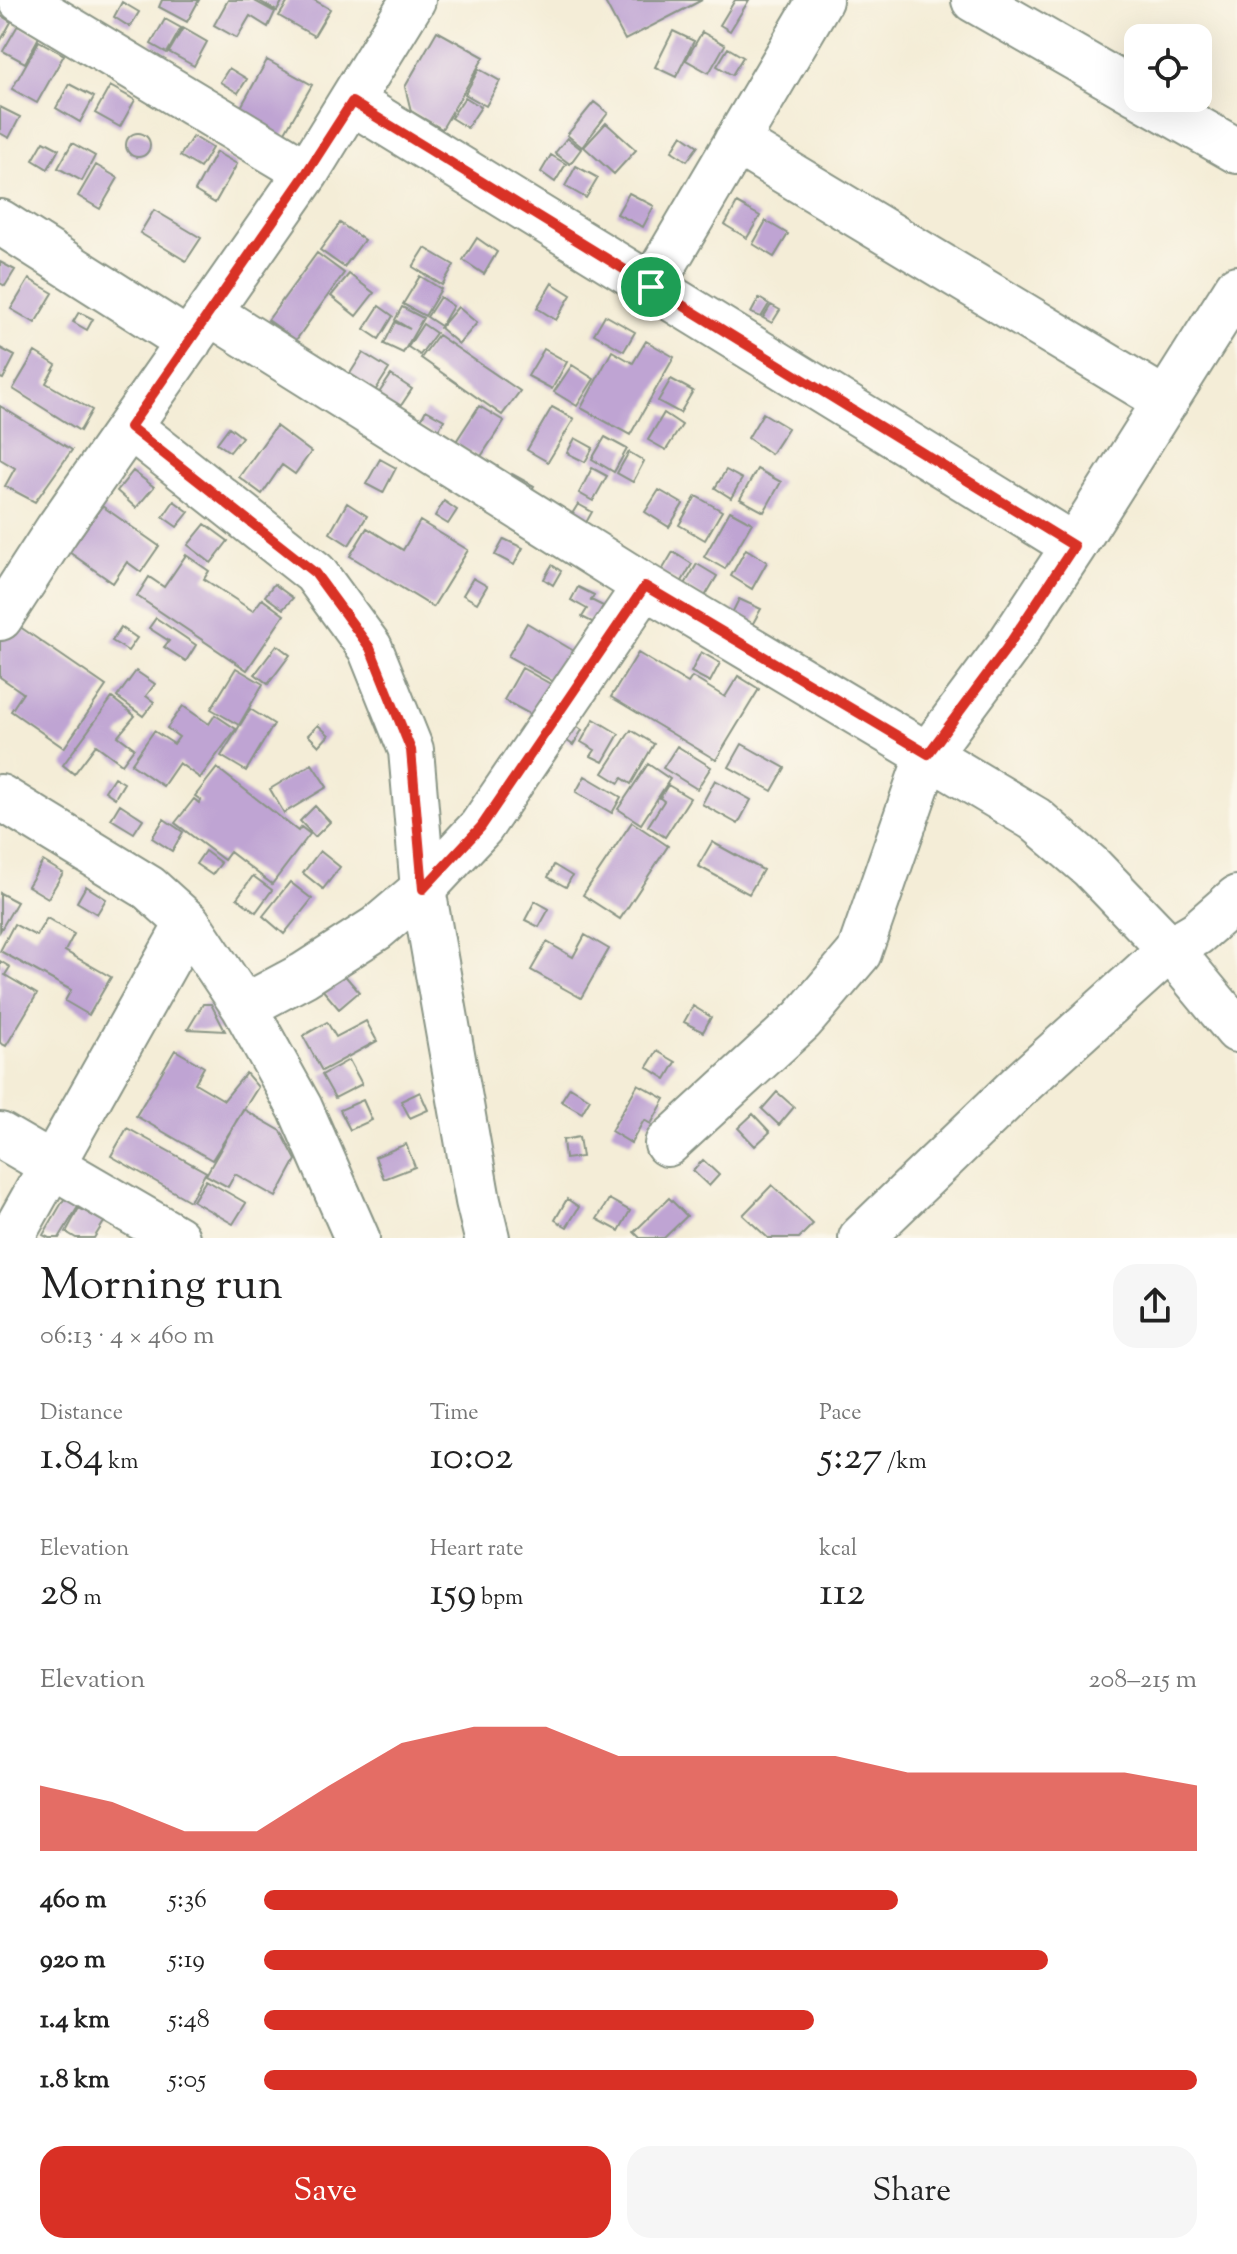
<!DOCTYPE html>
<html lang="en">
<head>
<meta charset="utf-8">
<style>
  body { margin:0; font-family:"Sorts Mill Goudy",serif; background:#f6f6f6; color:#222; height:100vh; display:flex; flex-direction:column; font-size:30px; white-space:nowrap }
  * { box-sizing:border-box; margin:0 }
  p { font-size:26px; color:#767676 }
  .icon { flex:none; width:44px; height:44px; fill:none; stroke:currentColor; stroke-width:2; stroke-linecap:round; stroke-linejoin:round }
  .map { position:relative; height:1238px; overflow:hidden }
  .sheet { display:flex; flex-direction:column; background:#fff; flex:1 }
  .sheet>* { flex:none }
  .buttons { position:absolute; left:1124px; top:24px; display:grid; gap:16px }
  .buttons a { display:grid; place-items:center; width:88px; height:88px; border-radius:16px; background:#fff; box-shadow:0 8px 32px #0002; font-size:40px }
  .pin { position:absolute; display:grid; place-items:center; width:68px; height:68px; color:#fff; margin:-34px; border:4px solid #fff; border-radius:50%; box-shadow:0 2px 8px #0007 }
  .round { display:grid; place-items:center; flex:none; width:84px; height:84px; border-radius:24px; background:#f6f6f6 }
  .headline { display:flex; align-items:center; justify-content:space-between; height:136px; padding:0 40px }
  h1 { font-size:44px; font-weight:600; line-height:60px }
  .stats { display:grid; grid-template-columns:repeat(3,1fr); gap:12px; height:136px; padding:8px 40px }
  .stats div { display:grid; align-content:center }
  .stats b { font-size:40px; font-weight:600 }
  .stats small { font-size:22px; font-weight:400 }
  .stats p { font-size:22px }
  .chart { height:224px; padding:16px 40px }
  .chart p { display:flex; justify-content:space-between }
  .chart svg { width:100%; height:144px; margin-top:8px; fill:#d93025; opacity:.7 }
  .cta { display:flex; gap:16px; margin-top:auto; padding:16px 40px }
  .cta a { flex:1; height:92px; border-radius:24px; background:#d93025; color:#fff; font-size:32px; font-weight:600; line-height:92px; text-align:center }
  .cta a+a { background:#f6f6f6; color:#222 }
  ul { padding:0 40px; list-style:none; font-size:26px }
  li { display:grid; grid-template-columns:128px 96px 1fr; align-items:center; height:60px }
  li i { height:20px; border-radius:10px; background:#d93025 }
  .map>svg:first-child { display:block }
</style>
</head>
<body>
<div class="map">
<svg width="1237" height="1238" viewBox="0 0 1237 1238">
  <rect width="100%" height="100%" fill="#fbf7ec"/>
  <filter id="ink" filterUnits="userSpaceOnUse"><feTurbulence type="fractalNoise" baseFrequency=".0125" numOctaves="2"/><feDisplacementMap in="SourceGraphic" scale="16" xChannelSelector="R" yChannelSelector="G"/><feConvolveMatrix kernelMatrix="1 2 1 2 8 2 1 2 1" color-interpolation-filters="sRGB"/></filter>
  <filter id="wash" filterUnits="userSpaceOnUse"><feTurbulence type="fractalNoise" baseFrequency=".006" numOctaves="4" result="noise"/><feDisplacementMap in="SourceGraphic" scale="32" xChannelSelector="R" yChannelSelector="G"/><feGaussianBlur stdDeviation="1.8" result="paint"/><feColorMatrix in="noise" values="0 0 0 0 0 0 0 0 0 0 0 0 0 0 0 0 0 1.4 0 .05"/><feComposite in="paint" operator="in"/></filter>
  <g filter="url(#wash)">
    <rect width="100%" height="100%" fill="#f4edd7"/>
    <g id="blocks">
      <path fill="#bfa4d3" d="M 162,0 L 199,0 L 187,22 L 159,7 Z
        M 228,0 L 253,0 L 275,12 L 268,27 L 250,16 L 237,38 L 214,25 Z
        M 258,0 L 283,0 L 277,11 Z
        M 289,0 L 314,0 L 330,9 L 314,36 L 279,16 Z
        M 604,0 L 702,0 L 625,40 Z
        M 735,0 L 749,0 L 730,31 L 720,25 Z
        M 122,2 L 139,12 L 130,27 L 114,17 Z
        M 0,15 L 11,22 L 0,42 Z
        M 165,19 L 181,28 L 167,53 L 151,44 Z
        M 18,25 L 39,37 L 25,63 L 3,51 Z
        M 183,28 L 207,42 L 194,66 L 169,52 Z
        M 437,31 L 484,57 L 442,129 L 411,111 L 405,87 Z
        M 673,31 L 694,41 L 676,77 L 655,67 Z
        M 702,32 L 725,45 L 709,73 L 686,60 Z
        M 39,41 L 64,55 L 37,103 L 12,89 Z
        M 728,48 L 743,57 L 732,75 L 717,66 Z
        M 267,60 L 312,85 L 280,141 L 236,116 Z
        M 229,68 L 247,79 L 238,93 L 220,82 Z
        M 479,69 L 500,81 L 486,106 L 465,94 Z
        M 69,84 L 94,97 L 80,122 L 56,108 Z
        M 110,86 L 135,100 L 120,127 L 95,113 Z
        M 465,97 L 481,107 L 467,128 L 451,118 Z
        M 594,102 L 608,113 L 582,147 L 567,135 Z
        M 0,107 L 20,117 L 9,138 L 0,133 Z
        M 606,123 L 636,150 L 614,174 L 584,147 Z
        M126 145a12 12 0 1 1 24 0a12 12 0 1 1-24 0Z
        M 682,135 L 698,146 L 687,161 L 672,151 Z
        M 193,136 L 212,148 L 200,168 L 180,156 Z
        M 567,138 L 581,149 L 570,164 L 555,153 Z
        M 44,141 L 59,149 L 48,169 L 33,160 Z
        M 72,143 L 95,156 L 82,181 L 58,168 Z
        M 216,152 L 237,164 L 215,203 L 195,191 Z
        M 551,155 L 566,164 L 555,182 L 541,172 Z
        M 96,165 L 118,178 L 100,209 L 78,196 Z
        M 576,166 L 598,178 L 586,198 L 565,186 Z
        M 629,193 L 654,206 L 643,227 L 617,214 Z
        M 737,203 L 760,216 L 747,238 L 725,225 Z
        M 154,210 L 201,238 L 186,261 L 140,233 Z
        M 766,221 L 788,234 L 774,257 L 753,244 Z
        M 340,223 L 364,240 L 344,267 L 320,250 Z
        M 477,238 L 497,252 L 484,274 L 463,260 Z
        M 425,248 L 454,265 L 442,285 L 413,267 Z
        M 317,253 L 344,273 L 296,340 L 268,320 Z
        M 0,262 L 15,270 L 5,286 L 0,283 Z
        M 349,274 L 374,293 L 356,316 L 331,296 Z
        M 420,276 L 441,289 L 425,316 L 403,304 Z
        M 29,279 L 53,293 L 35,323 L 11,309 Z
        M 552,283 L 571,295 L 556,320 L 537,308 Z
        M 440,297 L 453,306 L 441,326 L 427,317 Z
        M 759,298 L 769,304 L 761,317 L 751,313 Z
        M 771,305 L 780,310 L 772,323 L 763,318 Z
        M 379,306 L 393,316 L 379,339 L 364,329 Z
        M 402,307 L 423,318 L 403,353 L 384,344 L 395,322 L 410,329 L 395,320 Z
        M 458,307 L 477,323 L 459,344 L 440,328 Z
        M 79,312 L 93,319 L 87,330 L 73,322 Z
        M 605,315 L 635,332 L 624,351 L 594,334 Z
        M 423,324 L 436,333 L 420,355 L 408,347 Z
        M 438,335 L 520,391 L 502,415 L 421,358 Z
        M 646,341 L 674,357 L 630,435 L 581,408 L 612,351 L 633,363 Z
        M 0,348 L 15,356 L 3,379 L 0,378 Z
        M 544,349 L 567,362 L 552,389 L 528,376 Z
        M 35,352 L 56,365 L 46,383 L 92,410 L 80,431 L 13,389 Z
        M 363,353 L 389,369 L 370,399 L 344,383 Z
        M 572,365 L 594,379 L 577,406 L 554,392 Z
        M 391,375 L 412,389 L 396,413 L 375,399 Z
        M 671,379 L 693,391 L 680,413 L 658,401 Z
        M 0,406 L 72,450 L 35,502 L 5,486 L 15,468 L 0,459 Z
        M 479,406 L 504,421 L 480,458 L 455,443 Z
        M 552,407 L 574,419 L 548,462 L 527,450 Z
        M 426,410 L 444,420 L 436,435 L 418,425 Z
        M 664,413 L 682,425 L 666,450 L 648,440 Z
        M 763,413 L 788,428 L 771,454 L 748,438 Z
        M 276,426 L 311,452 L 295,474 L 282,465 L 262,494 L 239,477 Z
        M 229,427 L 242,437 L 230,452 L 217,443 Z
        M 605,437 L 627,449 L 614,472 L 592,459 Z
        M 575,438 L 593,448 L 585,462 L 567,453 Z
        M 629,452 L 644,461 L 633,482 L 617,473 Z
        M 380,459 L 396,468 L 383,493 L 366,484 Z
        M 592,468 L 607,476 L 593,501 L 579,493 Z
        M 757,469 L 781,482 L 764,512 L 740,499 Z
        M 726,470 L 742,479 L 731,498 L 715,488 Z
        M 133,471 L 154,487 L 136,508 L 117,491 Z
        M 512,474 L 534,486 L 527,499 L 505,486 Z
        M 659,490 L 683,504 L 669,527 L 645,512 Z
        M 696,496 L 722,511 L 705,540 L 679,525 Z
        M 174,501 L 189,512 L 177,527 L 163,517 Z
        M 444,501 L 457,510 L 448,524 L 435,516 Z
        M 347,503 L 367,516 L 349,545 L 330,533 Z
        M 578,504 L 592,512 L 583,528 L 569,519 Z
        M 102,506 L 159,546 L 141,572 L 127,562 L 113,583 L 69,552 Z
        M 730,511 L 752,523 L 725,569 L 704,557 Z
        M 420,521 L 468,550 L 433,607 L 350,556 L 367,528 L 403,550 Z
        M 205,524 L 228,541 L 211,563 L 188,545 Z
        M 504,539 L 523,548 L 514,565 L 495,555 Z
        M 746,549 L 767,562 L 752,589 L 731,576 Z
        M 673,552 L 692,564 L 681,583 L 661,572 Z
        M 186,555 L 209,571 L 204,579 L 253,611 L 262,599 L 284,615 L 247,670 L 137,596 L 149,577 L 164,587 Z
        M 697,564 L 717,576 L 704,598 L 684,586 Z
        M 552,565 L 561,571 L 553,585 L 544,579 Z
        M 473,578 L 487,586 L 477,603 L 463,595 Z
        M 274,584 L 293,598 L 283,609 L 265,596 Z
        M 578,587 L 594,595 L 591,600 L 603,606 L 594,623 L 582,617 L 587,609 L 571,600 Z
        M 739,599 L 761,609 L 752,625 L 731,615 Z
        M 156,618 L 196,645 L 186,661 L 164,647 L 169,641 L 149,628 Z
        M 10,620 L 106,686 L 64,748 L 11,711 L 23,693 L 0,677 L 0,634 Z
        M 527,623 L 574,651 L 556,683 L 508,656 Z
        M 121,627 L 137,638 L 128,651 L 112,641 Z
        M 277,645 L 290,655 L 268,684 L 255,674 Z
        M 701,652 L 720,663 L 710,682 L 691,672 Z
        M 638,653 L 688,683 L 692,677 L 725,697 L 738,676 L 759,689 L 716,760 L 611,697 Z
        M 236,668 L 263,684 L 239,725 L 211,709 Z
        M 522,668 L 554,686 L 537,718 L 504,700 Z
        M 136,671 L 155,684 L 146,696 L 154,702 L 143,716 L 117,697 Z
        M 112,698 L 135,716 L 118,736 L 134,748 L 122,764 L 96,745 L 74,774 L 63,765 Z
        M 183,706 L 209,724 L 215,715 L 236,729 L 200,778 L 179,763 L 163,786 L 131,764 L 154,731 L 174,744 L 179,737 L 167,728 Z
        M 250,709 L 274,724 L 246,771 L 221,756 Z
        M 594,719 L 619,734 L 603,762 L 591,756 L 595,750 L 581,742 Z
        M 569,721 L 582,730 L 573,745 L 560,736 Z
        M 318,725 L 329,735 L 319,746 L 308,735 Z
        M 631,730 L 654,744 L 631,784 L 622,778 L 619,783 L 603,773 Z
        M 742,744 L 785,768 L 772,791 L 729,767 Z
        M 677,746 L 711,767 L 697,789 L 663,768 Z
        M 312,764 L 327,787 L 284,813 L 270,789 Z
        M 648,764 L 670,779 L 641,824 L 618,809 Z
        M 217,768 L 298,831 L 301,827 L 310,834 L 272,884 L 230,852 L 224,860 L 175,823 L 194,799 L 199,803 L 201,800 L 195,796 Z
        M 585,776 L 621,797 L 612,813 L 576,792 Z
        M 114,777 L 124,783 L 115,798 L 105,791 Z
        M 715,780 L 751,800 L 738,824 L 702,804 Z
        M 668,785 L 690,798 L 665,837 L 648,826 L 664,801 L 660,798 Z
        M 120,804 L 143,819 L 134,833 L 111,819 Z
        M 315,806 L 330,822 L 315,837 L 300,821 Z
        M 164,819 L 183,832 L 172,851 L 152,838 Z
        M 632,822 L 668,846 L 620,919 L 583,895 Z
        M 712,842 L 763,870 L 749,894 L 698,866 Z
        M 205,851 L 221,863 L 212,875 L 196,864 Z
        M 320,851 L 340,867 L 323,889 L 303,873 Z
        M 43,861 L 63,873 L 48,898 L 28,886 Z
        M 554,865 L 572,876 L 566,887 L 548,877 Z
        M 253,876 L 272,890 L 256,912 L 237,898 Z
        M 290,882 L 312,899 L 284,934 L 263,916 Z
        M 86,886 L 106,899 L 97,914 L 77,902 Z
        M 0,893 L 17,902 L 0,931 Z
        M 535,901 L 549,909 L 539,927 L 525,920 Z
        M 47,918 L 74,934 L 65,951 L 111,977 L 89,1015 L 65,1001 L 71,990 L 0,951 L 14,924 L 36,936 Z
        M 585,935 L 609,949 L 581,998 L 531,970 L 547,942 L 573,957 Z
        M 0,961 L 10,967 L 5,975 L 37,994 L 6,1046 L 0,1043 Z
        M 341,971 L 359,992 L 339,1009 L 321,988 Z
        M 203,1004 L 211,1004 L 225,1031 L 188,1029 Z
        M 693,1006 L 711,1017 L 703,1032 L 684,1022 Z
        M 366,1021 L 377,1041 L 322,1071 L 303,1036 L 327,1022 L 336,1037 Z
        M 175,1050 L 204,1067 L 195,1083 L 224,1100 L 246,1073 L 258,1087 L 212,1160 L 136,1116 Z
        M 657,1051 L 676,1062 L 666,1079 L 647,1067 Z
        M 349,1060 L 362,1084 L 335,1098 L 322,1075 Z
        M 638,1084 L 665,1099 L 651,1124 L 644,1120 L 631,1143 L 611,1131 Z
        M 570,1087 L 590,1099 L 582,1113 L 561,1101 Z
        M 420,1092 L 428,1110 L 410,1118 L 401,1101 Z
        M 777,1092 L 794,1107 L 779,1125 L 762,1109 Z
        M 363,1100 L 372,1120 L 350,1130 L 340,1110 Z
        M 243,1109 L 281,1131 L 296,1160 L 276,1197 L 235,1174 L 228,1187 L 206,1175 Z
        M 753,1114 L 770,1132 L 755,1146 L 738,1128 Z
        M 127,1128 L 206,1172 L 190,1201 L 111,1156 Z
        M 579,1137 L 582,1157 L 565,1159 L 563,1140 Z
        M 406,1144 L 415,1167 L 384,1179 L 375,1157 Z
        M 703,1160 L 719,1175 L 709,1186 L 693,1171 Z
        M 206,1180 L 246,1203 L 233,1224 L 193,1201 Z
        M 772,1185 L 813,1224 L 799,1238 L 768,1238 L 743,1215 Z
        M 70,1189 L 84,1197 L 59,1238 L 49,1238 L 43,1235 Z
        M 669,1198 L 687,1216 L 664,1238 L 640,1238 L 634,1232 Z
        M 567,1199 L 579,1207 L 567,1227 L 555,1220 Z
        M 609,1199 L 630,1211 L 619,1231 L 597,1219 Z
        M 79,1208 L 104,1222 L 94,1238 L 76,1238 L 66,1232 Z"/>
    </g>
  </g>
  <g filter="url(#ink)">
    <use href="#blocks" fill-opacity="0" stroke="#8a9586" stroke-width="2"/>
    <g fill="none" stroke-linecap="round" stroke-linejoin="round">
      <g stroke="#8a9586" stroke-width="48">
        <path id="minor" d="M 21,0 L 307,172
          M 974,0 L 1138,94
          M 1144,98 L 1237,151
          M 352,102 L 1074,546
          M 736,142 L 1166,401
          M 0,222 L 189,342
          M 651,287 L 820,0
          M 210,313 L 645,586 L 1035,819 L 1091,867 L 1170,949 L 1237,1030
          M 130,427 L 315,573 L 370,648 L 411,750 L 423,889 L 478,1201 L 487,1238
          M 0,618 L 57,530 L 307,172 L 413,0
          M 0,797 L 149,888 L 188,923 L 244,1007 L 300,1108 L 357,1238
          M 244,1007 L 304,975 L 377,928 L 423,889 L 481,827 L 645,586
          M 0,1135 L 177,1238
          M 667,1144 L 802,1020 L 859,953 L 928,754 L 1006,649 L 1074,546 L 1237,288
          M 11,1238 L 188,923
          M 861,1238 L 1022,1083 L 1170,949 L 1197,933 L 1237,898"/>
      </g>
      <use href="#minor" stroke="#fff" stroke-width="44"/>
    </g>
  </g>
  <g fill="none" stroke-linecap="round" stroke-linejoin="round" filter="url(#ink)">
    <g stroke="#fff" stroke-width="16">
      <path id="route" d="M 352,102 L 1074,546 L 1006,649 L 928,754 L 645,586 L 481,827 L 423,889 L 411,750 L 370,648 L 315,573 L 130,427 L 307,172 Z"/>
    </g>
    <use href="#route" stroke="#d93025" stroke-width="10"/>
  </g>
</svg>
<div class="buttons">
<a><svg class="icon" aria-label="locate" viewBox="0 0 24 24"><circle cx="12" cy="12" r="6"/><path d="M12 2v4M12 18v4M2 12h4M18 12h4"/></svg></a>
</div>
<div class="pin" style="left:651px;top:287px;background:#1e9e55"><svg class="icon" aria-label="arrive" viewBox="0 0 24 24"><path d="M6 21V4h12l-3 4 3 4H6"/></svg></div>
</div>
<section class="sheet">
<div class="headline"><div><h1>Morning run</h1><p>06:13 · 4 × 460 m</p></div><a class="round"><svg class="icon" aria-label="share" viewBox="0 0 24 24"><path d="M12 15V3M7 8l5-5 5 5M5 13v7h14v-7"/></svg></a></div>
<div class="stats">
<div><p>Distance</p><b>1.84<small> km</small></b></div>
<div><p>Time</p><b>10:02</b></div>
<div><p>Pace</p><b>5:27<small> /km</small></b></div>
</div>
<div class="stats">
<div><p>Elevation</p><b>28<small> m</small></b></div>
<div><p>Heart rate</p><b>159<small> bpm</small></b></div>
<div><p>kcal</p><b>112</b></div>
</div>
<div class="chart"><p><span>Elevation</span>208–215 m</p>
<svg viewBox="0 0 160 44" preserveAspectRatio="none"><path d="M0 44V24L10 29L20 38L30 38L40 24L50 11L60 6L70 6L80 15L90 15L100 15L110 15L120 20L130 20L140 20L150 20L160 24V44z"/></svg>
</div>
<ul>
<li><b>460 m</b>5:36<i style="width:68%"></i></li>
<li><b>920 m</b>5:19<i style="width:84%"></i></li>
<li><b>1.4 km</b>5:48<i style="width:59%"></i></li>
<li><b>1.8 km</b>5:05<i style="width:100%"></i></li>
</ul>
<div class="cta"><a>Save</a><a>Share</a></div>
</section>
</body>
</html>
